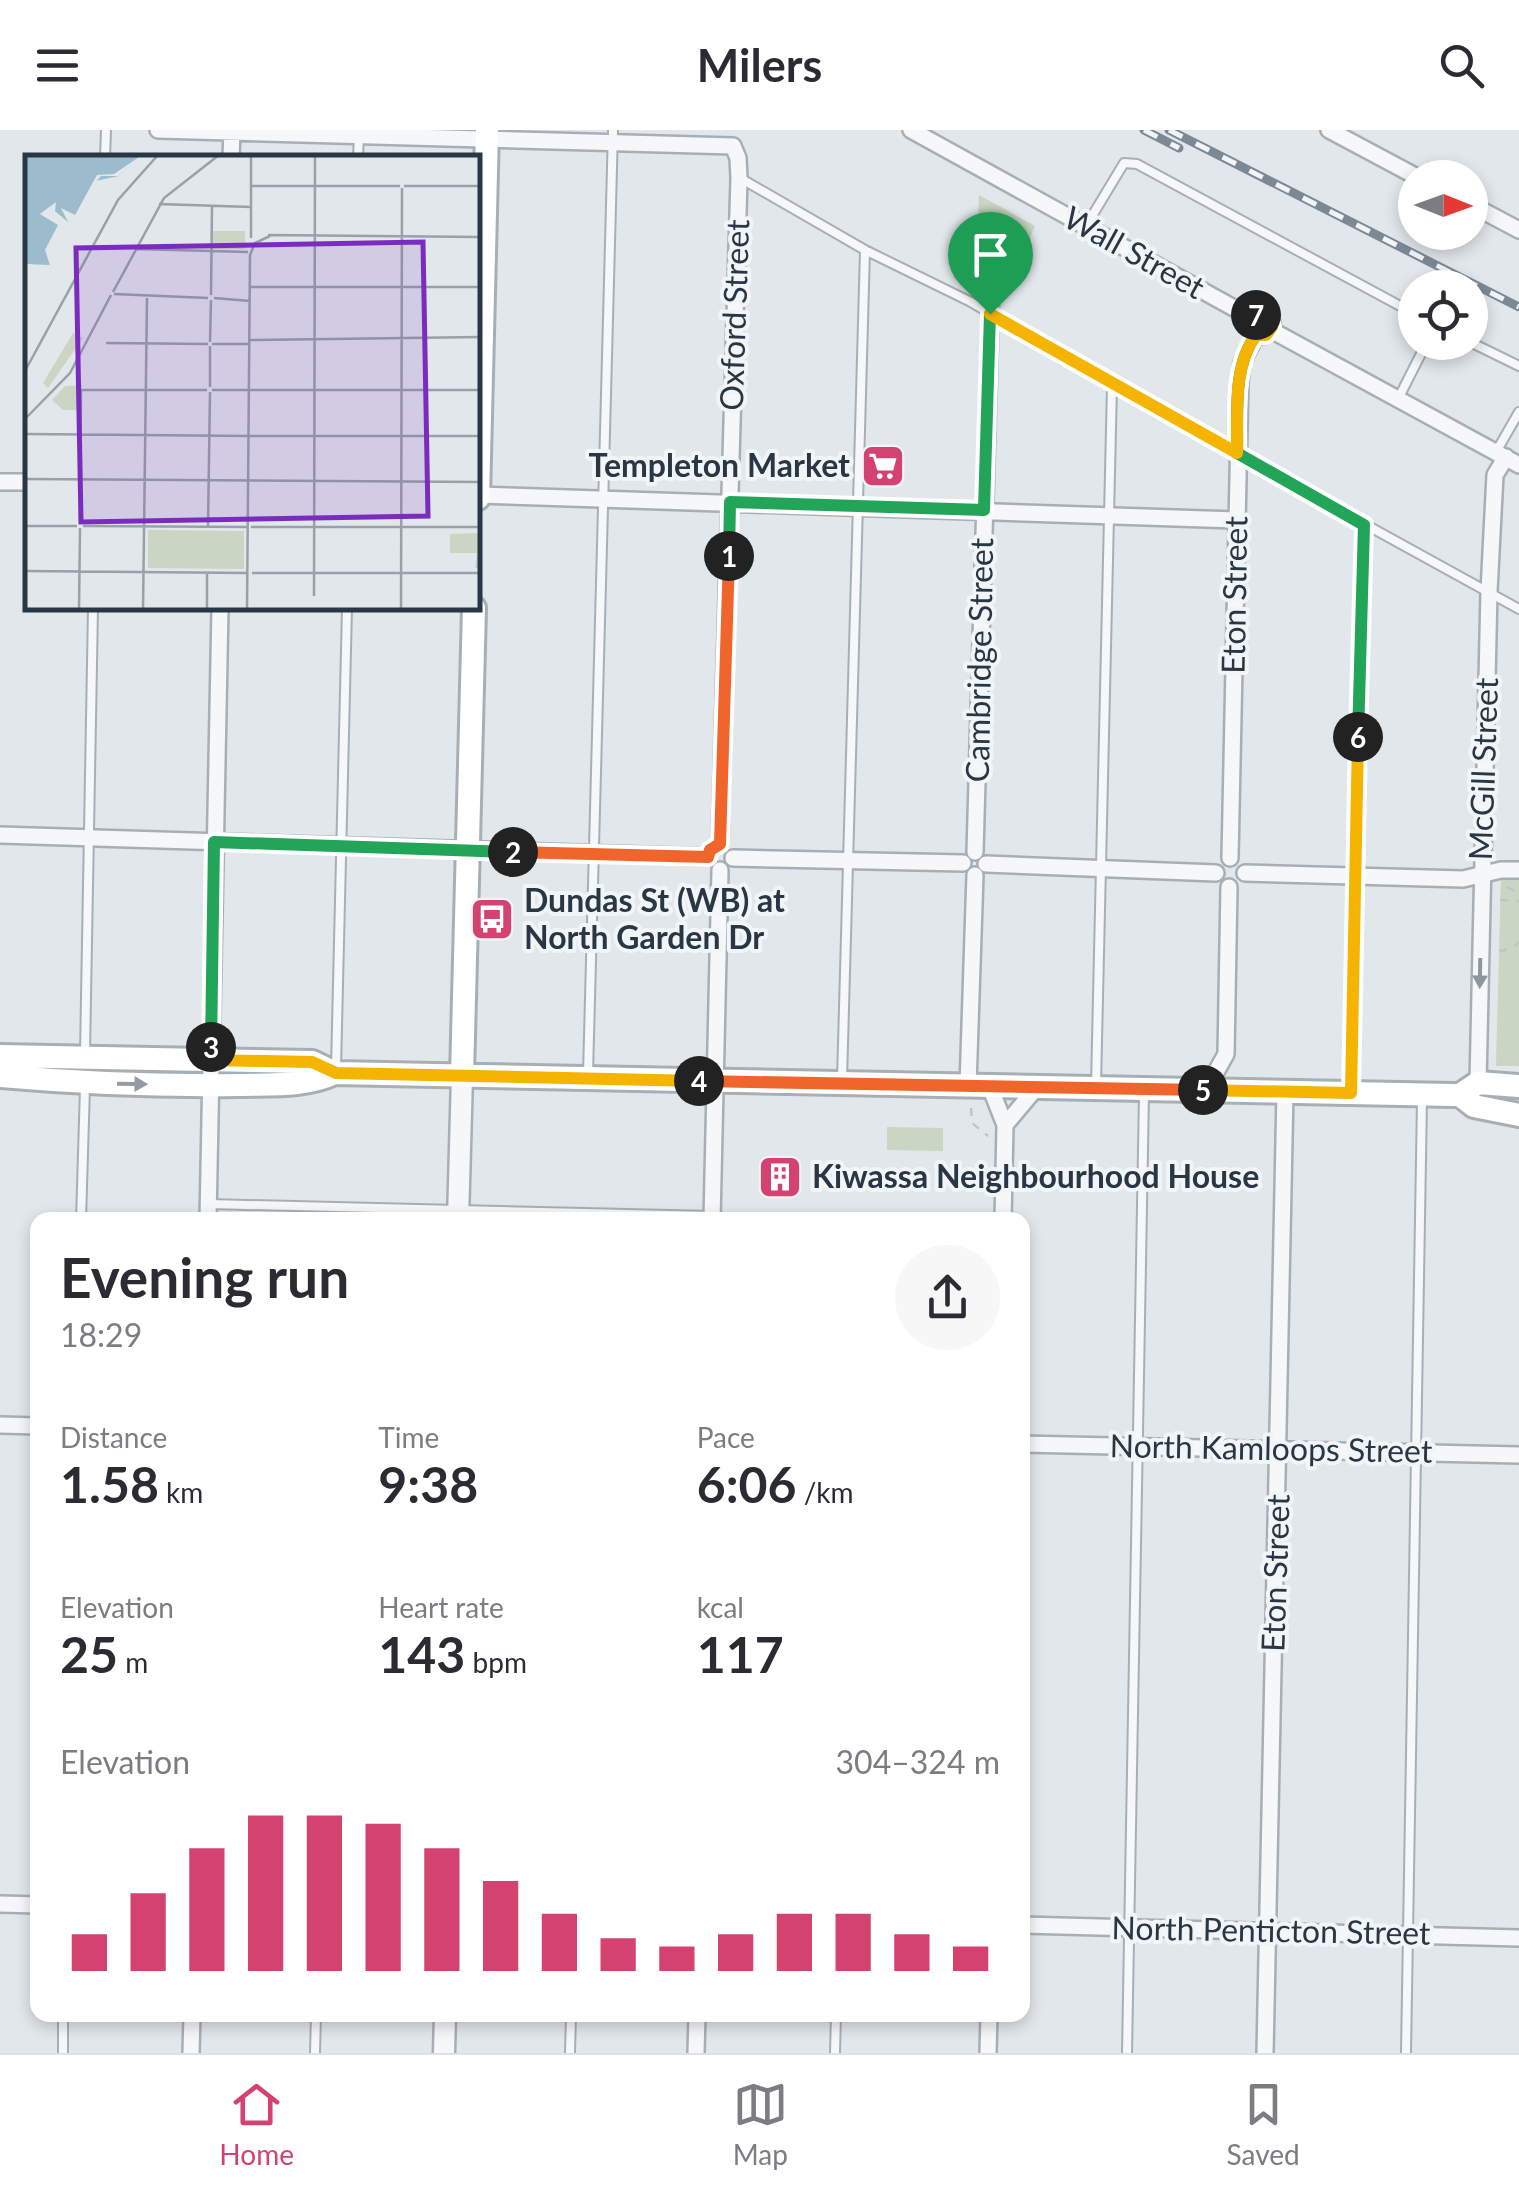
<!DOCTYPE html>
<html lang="en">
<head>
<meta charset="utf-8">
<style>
  body { margin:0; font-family:Lato,sans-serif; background:#f7f7f7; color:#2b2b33; height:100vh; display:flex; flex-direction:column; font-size:38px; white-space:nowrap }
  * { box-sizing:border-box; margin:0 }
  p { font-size:32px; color:#7c7c81 }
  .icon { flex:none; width:55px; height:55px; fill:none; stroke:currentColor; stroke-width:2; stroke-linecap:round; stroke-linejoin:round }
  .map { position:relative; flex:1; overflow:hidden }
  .side { position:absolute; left:30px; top:1082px; width:1000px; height:810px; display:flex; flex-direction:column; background:#fff; border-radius:20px; box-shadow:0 5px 15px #0003 }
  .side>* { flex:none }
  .needle { width:65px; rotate:91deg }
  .buttons { position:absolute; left:1398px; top:30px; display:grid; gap:20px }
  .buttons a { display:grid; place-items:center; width:90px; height:90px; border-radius:50%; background:#fff; box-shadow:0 5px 15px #0003; font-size:50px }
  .pin { position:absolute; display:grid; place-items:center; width:85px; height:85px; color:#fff; margin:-102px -42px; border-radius:50% 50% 50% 0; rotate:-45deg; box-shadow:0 0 10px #0007 }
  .pin .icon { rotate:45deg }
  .km { position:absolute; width:50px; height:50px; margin:-25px; border-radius:50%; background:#222; color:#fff; font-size:28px; line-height:50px; text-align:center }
  .round { display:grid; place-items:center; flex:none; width:105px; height:105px; border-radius:52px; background:#f7f7f7 }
  .headline { display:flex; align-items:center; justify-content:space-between; height:170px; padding:0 30px }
  h1 { font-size:55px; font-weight:700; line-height:75px }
  .stats { display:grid; grid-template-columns:repeat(3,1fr); gap:15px; height:170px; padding:10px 30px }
  .stats div { display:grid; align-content:center }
  .stats b { font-size:50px; font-weight:700 }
  .stats small { font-size:28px; font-weight:400 }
  .stats p { font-size:28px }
  .chart { height:280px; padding:20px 30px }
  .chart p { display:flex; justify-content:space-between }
  .chart svg { width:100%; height:180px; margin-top:10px; stroke:#d44370; stroke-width:6 }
  header { display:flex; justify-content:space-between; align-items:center; height:130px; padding:0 30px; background:#fff; font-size:45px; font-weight:700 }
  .dock { display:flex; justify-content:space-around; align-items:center; height:140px; border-top:2px solid #e1e1e2; background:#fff; font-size:28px; color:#7c7c81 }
  .dock a { display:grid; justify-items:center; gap:5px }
  .dock .active { color:#d44370 }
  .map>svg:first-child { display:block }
</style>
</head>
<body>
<header><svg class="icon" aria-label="menu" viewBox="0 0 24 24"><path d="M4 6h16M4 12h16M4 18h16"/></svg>Milers<svg class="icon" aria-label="search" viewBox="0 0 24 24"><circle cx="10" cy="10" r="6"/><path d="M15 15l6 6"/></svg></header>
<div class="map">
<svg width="1519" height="1923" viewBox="0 0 1519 1923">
  <rect width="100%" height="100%" fill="#e2e7eb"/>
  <path fill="#cad5c3" d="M 979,65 L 1035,96 L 1010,156 L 996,117 L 977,108 Z
    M 1501,747 L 1519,748 L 1519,936 L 1496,936 Z
    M 887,997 L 943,998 L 943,1021 L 887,1020 Z"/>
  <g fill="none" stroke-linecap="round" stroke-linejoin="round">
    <g stroke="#a7afb6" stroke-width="12">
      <path id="service" d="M 105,28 L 106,0
        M 358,28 L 359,4
        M 740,48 L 865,120 L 971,172 L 1112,255 L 1519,479
        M 1086,96 L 1124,33 L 1137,34 L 1415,184
        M 971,123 L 981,125 L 990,141 L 991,158
        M 1470,212 L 1519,236
        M 1398,269 L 1427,212
        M 1496,322 L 1519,282
        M 85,923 L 93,478
        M 336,938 L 347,478
        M 588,944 L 613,0
        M 842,950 L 865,120
        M 1096,955 L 1112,255
        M 1351,960 L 1364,395
        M 208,1074 L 713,1086
        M 81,1090 L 85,957
        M 63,1923 L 63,1885
        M 315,1923 L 316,1885
        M 570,1923 L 571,1885
        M 835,1923 L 836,1885
        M 1127,1923 L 1144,963
        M 1406,1923 L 1422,969"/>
    </g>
    <g stroke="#a7afb6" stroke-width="20">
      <path id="minor" d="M 158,0 L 733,16 L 738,28 L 739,48 L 720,714
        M 911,0 L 1252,188
        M 1329,0 L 1419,48
        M 231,28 L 232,0
        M 1470,74 L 1519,100
        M1250 195a11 11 0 1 1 22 0a11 11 0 1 1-22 0Z
        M 1271,200 L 1519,335
        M 0,352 L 28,352
        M 478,365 L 1236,390
        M 0,705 L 708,727
        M 975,722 L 991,158
        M 733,728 L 963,733
        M 1230,728 L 1240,252 L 1242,233 L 1256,205
        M 986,734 L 1216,743
        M 1245,743 L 1463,749 L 1501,740 L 1519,740
        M 1478,953 L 1489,461 L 1495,345 L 1506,327
        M 968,956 L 975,745
        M 990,957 L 1005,995 L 1003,1090
        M 1206,960 L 1226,924 L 1229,757
        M 1005,995 L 1037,957
        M 208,1090 L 220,478
        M 712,1090 L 720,740
        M 0,1295 L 38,1296
        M 1022,1314 L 1519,1325
        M 0,1774 L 38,1775
        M 1022,1795 L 1519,1808
        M 191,1923 L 192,1885
        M 696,1923 L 697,1885
        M 988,1923 L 989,1885
        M 1265,1923 L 1285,962"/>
    </g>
    <g stroke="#a7afb6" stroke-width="25">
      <path id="tertiary" d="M 458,1090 L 462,946
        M 444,1923 L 445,1885"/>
    </g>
    <g stroke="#a7afb6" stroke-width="28">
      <path id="secondary" d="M 478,368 L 487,0
        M 0,926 L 312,932 L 335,943 L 1453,965 L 1460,965 L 1478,953 L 1519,956
        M 0,946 C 79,953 158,956 238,955 C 272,954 304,957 335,943
        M 462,946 L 474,478
        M 1460,965 L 1474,976 L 1519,985"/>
    </g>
    <path stroke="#c0c5ca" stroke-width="2.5" stroke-dasharray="8 8" stroke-linecap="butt" d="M 1507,757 L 1519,763
      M 1500,770 L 1519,771
      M 1499,821 L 1511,819 L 1519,812
      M 971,978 L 972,993 L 988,1006"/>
    <use href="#service" stroke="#f5f7f9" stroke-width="8"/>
    <use href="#minor" stroke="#f5f7f9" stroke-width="15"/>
    <use href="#tertiary" stroke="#f5f7f9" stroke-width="20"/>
    <use href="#secondary" stroke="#fff" stroke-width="22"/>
    <g stroke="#7b8995" stroke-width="9">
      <path id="rail" d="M 1144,0 L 1179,18
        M 1169,0 L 1519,177"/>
    </g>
    <use href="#rail" stroke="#f2f5f8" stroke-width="5" stroke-dasharray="15" stroke-linecap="butt"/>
  </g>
  <defs><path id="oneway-solid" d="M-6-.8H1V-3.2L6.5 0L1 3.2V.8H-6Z" transform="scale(2.5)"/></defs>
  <use fill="#8f979e" href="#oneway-solid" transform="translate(1480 843) rotate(91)"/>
  <use fill="#949ba2" href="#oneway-solid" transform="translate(132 954) rotate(1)"/>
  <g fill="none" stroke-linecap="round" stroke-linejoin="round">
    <g stroke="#fff" stroke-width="20">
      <path id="split-1" d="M 729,426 L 730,372 L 984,380 L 990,184"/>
    </g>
    <g stroke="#fff" stroke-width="20">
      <path id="split-2" d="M 513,722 L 708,727 L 710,720 L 720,714 L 729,426"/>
    </g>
    <g stroke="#fff" stroke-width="20">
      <path id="split-3" d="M 211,917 L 214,712 L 513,722"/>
    </g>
    <g stroke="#fff" stroke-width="20">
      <path id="split-4" d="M 211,917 L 211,930 L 312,932 L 336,943 L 699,951"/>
    </g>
    <g stroke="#fff" stroke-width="20">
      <path id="split-5" d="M 699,951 L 1203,960"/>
    </g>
    <g stroke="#fff" stroke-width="20">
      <path id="split-6" d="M 1203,960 L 1351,963 L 1358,607"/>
    </g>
    <g stroke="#fff" stroke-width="20">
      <path id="split-7" d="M 1256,185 L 1250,198 L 1256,205 C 1232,237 1238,285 1237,323 L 1364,395 L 1358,607"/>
    </g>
    <g stroke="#fff" stroke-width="20">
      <path id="split-8" d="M 990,184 L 1237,323 C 1238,285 1232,237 1256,205 L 1266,205 L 1272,197 L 1269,187 L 1256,185"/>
    </g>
    <use href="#split-1" stroke="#22a559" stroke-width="12"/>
    <use href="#split-2" stroke="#f0652b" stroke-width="12"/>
    <use href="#split-3" stroke="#22a559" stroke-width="12"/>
    <use href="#split-4" stroke="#f5b400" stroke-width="12"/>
    <use href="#split-5" stroke="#f0652b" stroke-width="12"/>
    <use href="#split-6" stroke="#f5b400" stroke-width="12"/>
    <use href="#split-7" stroke="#22a559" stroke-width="12"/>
    <use href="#split-8" stroke="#f5b400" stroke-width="12"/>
  </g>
  <defs>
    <g id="supermarket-square" transform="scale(2.25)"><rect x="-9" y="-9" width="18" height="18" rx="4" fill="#d44370" stroke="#f2f5f8"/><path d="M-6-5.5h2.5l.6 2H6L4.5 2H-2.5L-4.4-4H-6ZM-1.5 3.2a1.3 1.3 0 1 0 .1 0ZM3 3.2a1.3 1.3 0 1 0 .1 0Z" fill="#fff"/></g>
    <g id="bus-square" transform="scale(2.25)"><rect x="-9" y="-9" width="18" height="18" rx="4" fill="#d44370" stroke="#f2f5f8"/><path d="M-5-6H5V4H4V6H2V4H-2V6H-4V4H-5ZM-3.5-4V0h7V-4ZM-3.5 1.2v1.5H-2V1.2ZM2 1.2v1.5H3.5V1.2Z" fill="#fff"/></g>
    <g id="building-square" transform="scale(2.25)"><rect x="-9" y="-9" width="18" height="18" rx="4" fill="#d44370" stroke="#f2f5f8"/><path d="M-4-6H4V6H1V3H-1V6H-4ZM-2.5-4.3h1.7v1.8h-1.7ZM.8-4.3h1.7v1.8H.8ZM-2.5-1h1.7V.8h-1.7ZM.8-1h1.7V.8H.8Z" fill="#fff"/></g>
  </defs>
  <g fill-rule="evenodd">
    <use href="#supermarket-square" x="883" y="336"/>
    <use href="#bus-square" x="492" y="789"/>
    <use href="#building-square" x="780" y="1047"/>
  </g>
  <g text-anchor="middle" stroke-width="8" stroke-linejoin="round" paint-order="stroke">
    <g font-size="32" fill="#293744" stroke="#f2f5f8">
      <text transform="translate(1134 123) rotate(29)" y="11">Wall Street</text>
      <text transform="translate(735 185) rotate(-88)" y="11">Oxford Street</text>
      <text transform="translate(1235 465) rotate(-89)" y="11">Eton Street</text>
      <text transform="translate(980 530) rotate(-89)" y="11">Cambridge Street</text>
      <text transform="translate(1484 639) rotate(-88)" y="11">McGill Street</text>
      <text transform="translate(1271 1319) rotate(1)" y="11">North Kamloops Street</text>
      <text transform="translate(1276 1443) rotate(-88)" y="11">Eton Street</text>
      <text transform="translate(1271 1801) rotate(1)" y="11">North Penticton Street</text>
    </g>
    <g font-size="32" font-weight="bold" fill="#293744" stroke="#f2f5f8" text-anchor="start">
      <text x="850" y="347" text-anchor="end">Templeton Market</text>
      <text x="524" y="782">Dundas St (WB) at<tspan x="524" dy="37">North Garden Dr</tspan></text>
      <text x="812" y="1058">Kiwassa Neighbourhood House</text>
    </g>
  </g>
  <g transform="translate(25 25)">
    <rect width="455" height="455" fill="#e2e7eb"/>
    <path d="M 186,76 L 220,76 L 220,94 L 186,94 ZM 48,178 L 58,183 L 23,233 L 18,228 ZM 57,230 L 53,255 L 38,255 L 27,245 L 40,231 ZM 123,375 L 219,376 L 219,414 L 123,413 ZM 455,378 L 455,413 L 450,413 L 452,398 L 425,398 L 425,379 Z" fill="#cad5c3"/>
    <path d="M 0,0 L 116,0 L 94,21 L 70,26 L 51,61 L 33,75 L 24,114 L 0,108 Z" fill="#9cbbcc"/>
    <path d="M 117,0 L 94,21 L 76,21 L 69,29 L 51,65 L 32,83 L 30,113 L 17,117 L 0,109 L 25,110 L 20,95 L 33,70 L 15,59 L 31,47 L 30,56 L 43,67 L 36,53 L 50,60 L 72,20 L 89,19 Z" fill="#e2e7eb"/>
    <path fill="none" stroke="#98a1a8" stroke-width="2.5" d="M 226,31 L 375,31M 379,31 L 455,31M 134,49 L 226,52M 243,80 L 455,82M 226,83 L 226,0M 110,94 L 223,97M 225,132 L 455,132M 88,137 L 139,43 L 194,0M 89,139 L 183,143M 186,140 L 187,51M 189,143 L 225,146M 225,185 L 455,182M 185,187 L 186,145M 81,188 L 183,189M 187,189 L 224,189M 0,216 L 93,45 L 133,0M 185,232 L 185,191M 187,235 L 455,235M 0,264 L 45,218 L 86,140M 0,279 L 225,281M 225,281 L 455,281M 0,324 L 455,327M 55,368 L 56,235 L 182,235M 0,371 L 52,371M 58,371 L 223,372M 183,371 L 185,237M 226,372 L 455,372M 0,416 L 222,418M 227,418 L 455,418M 289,441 L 290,0M 54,455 L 55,373M 118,455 L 122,143M 182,455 L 182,418M 222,455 L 225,100 L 230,88 L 245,81M 376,455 L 377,33"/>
    <path fill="#7b2cbf" fill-opacity="0.15" stroke="#7b2cbf" stroke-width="5" d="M 398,87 L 403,361 L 56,367 L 51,93 Z"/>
    <rect width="455" height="455" fill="none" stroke="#293744" stroke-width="5"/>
  </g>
</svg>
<div class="buttons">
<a><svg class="needle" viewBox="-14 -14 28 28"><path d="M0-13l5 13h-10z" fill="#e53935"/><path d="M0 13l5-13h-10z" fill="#7c7c81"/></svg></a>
<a><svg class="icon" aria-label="locate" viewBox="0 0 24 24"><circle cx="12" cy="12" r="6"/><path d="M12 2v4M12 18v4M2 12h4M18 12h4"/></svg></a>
</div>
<div class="pin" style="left:990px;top:184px;background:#1e9e55"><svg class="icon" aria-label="arrive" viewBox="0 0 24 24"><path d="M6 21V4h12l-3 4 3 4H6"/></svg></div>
<b class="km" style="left:729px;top:426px">1</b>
<b class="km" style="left:513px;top:722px">2</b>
<b class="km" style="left:211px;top:917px">3</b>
<b class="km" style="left:699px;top:951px">4</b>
<b class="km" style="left:1203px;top:960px">5</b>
<b class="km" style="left:1358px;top:607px">6</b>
<b class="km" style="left:1256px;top:185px">7</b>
<section class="side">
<div class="headline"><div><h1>Evening run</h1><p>18:29</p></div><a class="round"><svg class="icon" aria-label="share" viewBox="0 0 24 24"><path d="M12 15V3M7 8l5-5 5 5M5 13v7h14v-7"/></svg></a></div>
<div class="stats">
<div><p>Distance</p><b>1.58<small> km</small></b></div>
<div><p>Time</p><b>9:38</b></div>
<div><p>Pace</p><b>6:06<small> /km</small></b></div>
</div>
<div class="stats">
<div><p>Elevation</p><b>25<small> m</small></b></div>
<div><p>Heart rate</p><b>143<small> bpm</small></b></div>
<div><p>kcal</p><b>117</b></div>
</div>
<div class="chart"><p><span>Elevation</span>304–324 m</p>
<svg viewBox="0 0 160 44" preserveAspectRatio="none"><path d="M5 44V35M15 44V25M25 44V14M35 44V6M45 44V6M55 44V8M65 44V14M75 44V22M85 44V30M95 44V36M105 44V38M115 44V35M125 44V30M135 44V30M145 44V35M155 44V38"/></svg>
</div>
</section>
</div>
<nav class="dock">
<a class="active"><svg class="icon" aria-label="home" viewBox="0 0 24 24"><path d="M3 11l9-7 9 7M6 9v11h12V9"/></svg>Home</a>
<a><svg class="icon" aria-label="map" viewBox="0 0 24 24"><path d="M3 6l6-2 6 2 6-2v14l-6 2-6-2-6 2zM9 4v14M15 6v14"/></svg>Map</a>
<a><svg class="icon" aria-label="saved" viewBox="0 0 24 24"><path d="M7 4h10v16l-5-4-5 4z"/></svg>Saved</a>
</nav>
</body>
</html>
